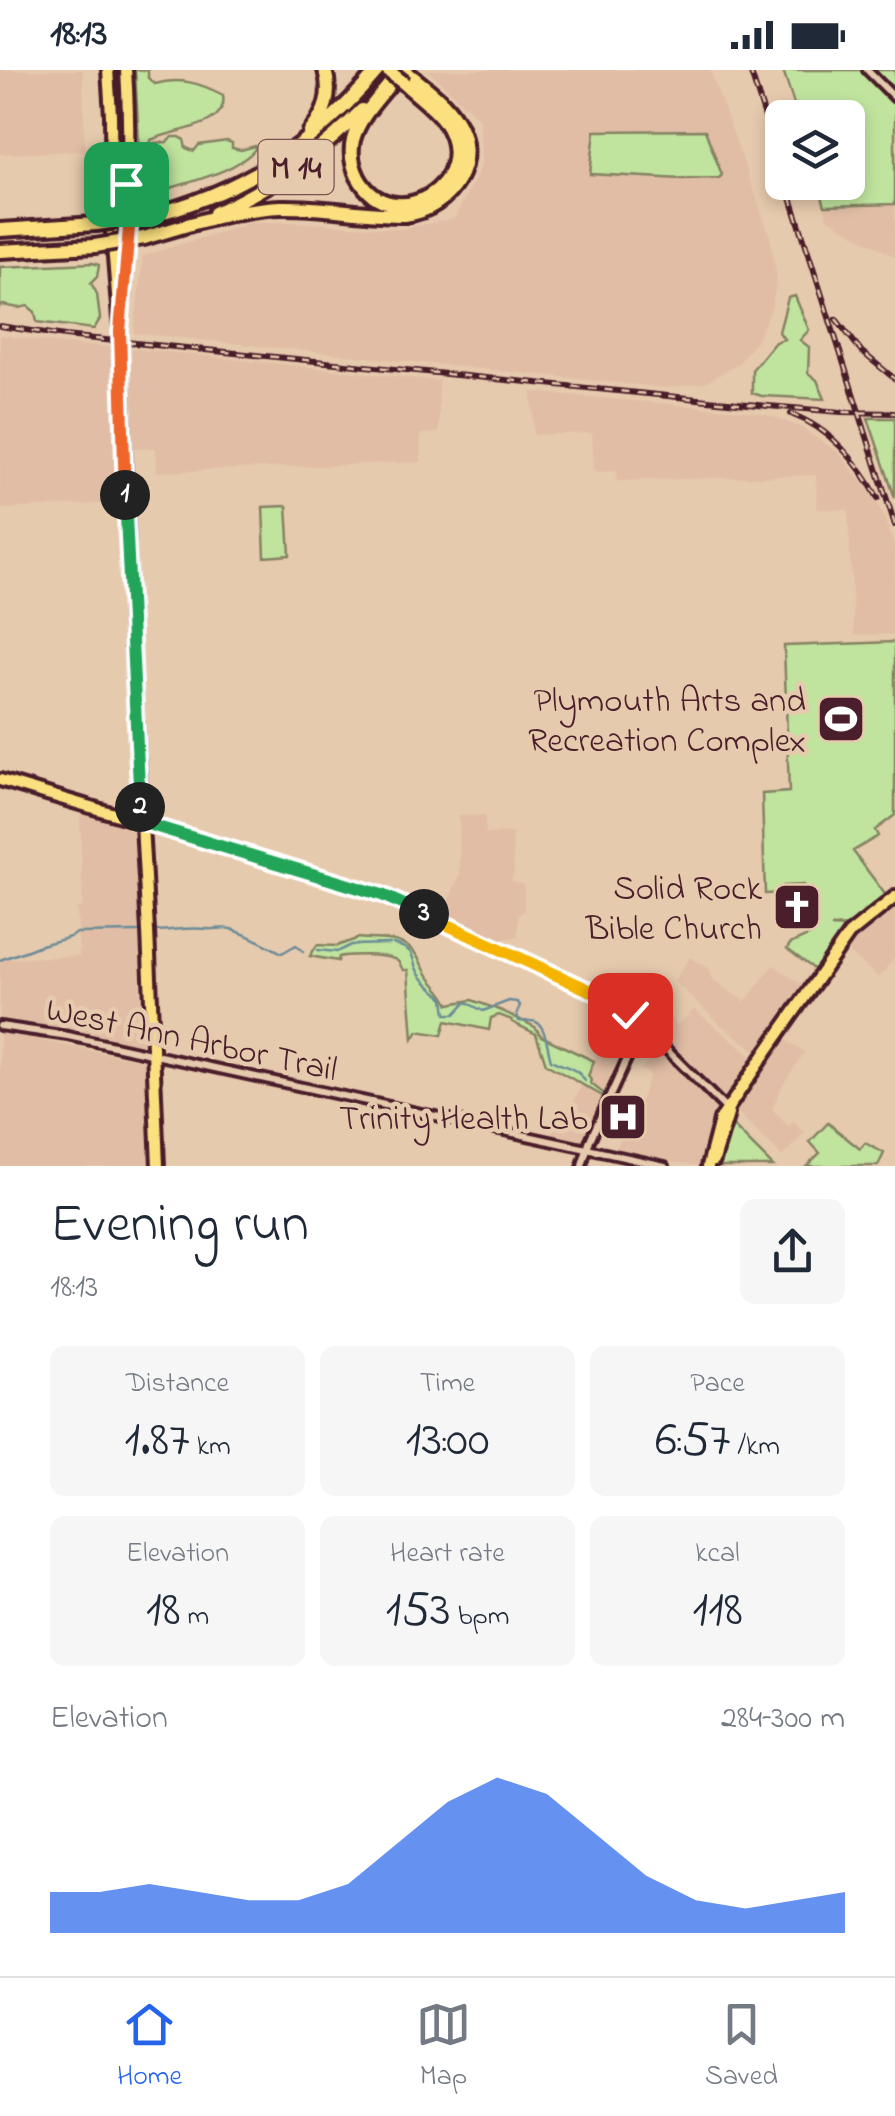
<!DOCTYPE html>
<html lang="en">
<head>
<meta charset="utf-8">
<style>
  body { margin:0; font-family:"Indie Flower",sans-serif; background:#f6f6f7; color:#1f2937; height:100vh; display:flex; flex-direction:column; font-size:38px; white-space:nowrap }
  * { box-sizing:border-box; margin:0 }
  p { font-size:32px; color:#747a83 }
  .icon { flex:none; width:55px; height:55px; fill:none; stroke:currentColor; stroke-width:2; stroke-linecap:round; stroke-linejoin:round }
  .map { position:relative; height:1096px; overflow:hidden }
  .drawer { display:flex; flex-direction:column; background:#fff; flex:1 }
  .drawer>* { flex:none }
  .controls { position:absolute; left:765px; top:30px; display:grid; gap:20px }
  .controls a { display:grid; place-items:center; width:100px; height:100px; border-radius:15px; background:#fff; box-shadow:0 5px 15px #0003; font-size:50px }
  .pin { position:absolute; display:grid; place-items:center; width:85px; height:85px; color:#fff; margin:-42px; border-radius:20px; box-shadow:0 5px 15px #0006 }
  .km { position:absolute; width:50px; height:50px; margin:-25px; border-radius:50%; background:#222; color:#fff; font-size:28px; line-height:50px; text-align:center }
  .round { display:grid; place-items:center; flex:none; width:105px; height:105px; border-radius:15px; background:#f6f6f7 }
  .head { display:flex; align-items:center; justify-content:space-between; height:170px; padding:0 50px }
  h1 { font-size:55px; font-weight:600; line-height:75px }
  .figures { display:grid; grid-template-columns:repeat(3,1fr); gap:15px; height:170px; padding:10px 50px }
  .figures div { display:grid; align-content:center; border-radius:15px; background:#f6f6f7; text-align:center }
  .figures b { font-size:50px; font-weight:600 }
  .figures small { font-size:28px; font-weight:400 }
  .figures p { font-size:28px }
  .chart { height:280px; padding:20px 50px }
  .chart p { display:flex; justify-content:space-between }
  .chart svg { width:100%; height:180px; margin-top:10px; fill:#2563eb; opacity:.7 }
  .status { display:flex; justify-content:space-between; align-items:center; height:70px; padding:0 50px; background:#fff; direction:ltr }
  .status svg { height:28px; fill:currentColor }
  .menu { display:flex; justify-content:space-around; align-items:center; height:140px; border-top:2px solid #e0e1e3; background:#fff; font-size:28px; color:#747a83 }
  .menu a { display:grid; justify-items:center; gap:5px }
  .menu .selected { color:#2563eb }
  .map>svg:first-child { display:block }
</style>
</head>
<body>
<div class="status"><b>18:13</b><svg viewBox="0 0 49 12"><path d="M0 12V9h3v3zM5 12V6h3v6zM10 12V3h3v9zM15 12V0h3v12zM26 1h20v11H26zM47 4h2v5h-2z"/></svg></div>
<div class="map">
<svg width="895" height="1096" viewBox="0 0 895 1096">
  <rect width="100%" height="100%" fill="#e6caad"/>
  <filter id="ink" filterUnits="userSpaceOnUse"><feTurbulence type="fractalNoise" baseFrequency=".01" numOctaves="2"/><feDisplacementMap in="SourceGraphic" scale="20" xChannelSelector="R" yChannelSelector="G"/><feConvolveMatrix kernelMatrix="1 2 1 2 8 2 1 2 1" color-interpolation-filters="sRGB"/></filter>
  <g filter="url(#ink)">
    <path fill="#e1bda5" d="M 0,0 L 83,0 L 85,81 L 0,84 Z
      M 428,0 L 710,0 L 770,166 L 777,208 L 772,237 L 757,269 L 738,294 L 705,313 L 667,318 L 134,263 L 143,186 L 253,152 L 297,152 L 398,159 L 454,149 L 481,96 L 480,50 Z
      M 895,134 L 895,187 L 827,148 L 825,136 Z
      M 0,265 L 62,274 L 112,277 L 117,433 L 0,439 Z
      M 130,278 L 439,311 L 439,363 L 420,364 L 421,392 L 157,402 L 156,378 L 134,378 Z
      M 532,322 L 737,340 L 768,345 L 800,357 L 838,382 L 873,425 L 886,451 L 895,478 L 895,564 L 854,565 L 848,440 L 817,439 L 816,405 L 617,411 L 616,401 L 594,402 L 592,363 L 534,365 Z
      M 80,744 L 134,760 L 145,883 L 139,884 L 143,977 L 44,955 L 0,950 L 0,889 L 79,886 L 77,838 L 83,837 Z
      M 485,745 L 486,764 L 512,763 L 514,802 L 511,810 L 524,815 L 524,840 L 518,846 L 518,866 L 501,870 L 488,871 L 441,848 L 460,804 L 459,746 Z
      M 895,832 L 895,887 L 879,908 L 844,878 L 856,863 Z
      M 690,887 L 709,899 L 711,908 L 745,932 L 773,895 L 807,918 L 760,984 L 720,954 L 674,911 Z
      M 694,939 L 755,989 L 725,1032 L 653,961 L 668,946 L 678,955 Z
      M 629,948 L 638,958 L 607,1026 L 590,1013 L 587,1006 L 603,970 L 611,974 Z
      M 0,962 L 42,967 L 42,971 L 146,991 L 150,1096 L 0,1096 Z
      M 781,967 L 805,982 L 783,1014 L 772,1039 L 788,1056 L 794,1052 L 805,1063 L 782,1087 L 736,1041 L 741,1025 Z
      M 661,979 L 722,1039 L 699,1096 L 615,1081 L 626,1055 L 632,1053 L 650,1004 L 641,999 Z
      M 582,1014 L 606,1028 L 587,1072 L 578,1073 L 550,1067 L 556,1050 L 575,1029 Z"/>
    <path fill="#c0e49e" stroke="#858264" stroke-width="2.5" d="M 135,0 L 148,0 L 148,8 L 155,14 C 180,7 200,13 223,25 C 229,58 174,59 151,70 L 147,92 L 140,90 Z
      M 783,0 L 895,0 L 895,134 L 825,136 L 818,113 L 848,112 L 848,48 L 798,47 Z
      M 705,60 L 722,105 L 719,108 L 682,109 L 590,104 L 595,61 Z
      M 173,67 L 180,67 L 184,70 L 186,78 L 194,81 L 199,75 L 227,71 L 232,73 L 232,78 L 241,80 L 255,76 L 256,78 C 235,104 181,114 150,124 L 144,123 L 143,120 L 153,91 L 151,82 L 154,73 L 167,72 Z
      M 93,193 L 99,195 L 97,207 L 91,213 L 97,224 L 100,249 L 94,259 L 37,252 L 35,242 L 28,236 L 19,238 L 3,235 L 0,237 L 0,197 Z
      M 795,226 L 809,260 L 800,270 L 809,277 L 808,303 L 817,310 L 825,329 L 762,326 L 752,323 L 752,300 L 775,272 L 784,269 L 779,262 L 788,228 Z
      M 868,348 L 895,348 L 895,428 Z
      M 287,436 L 290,485 L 265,487 L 263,437 Z
      M 895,572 L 895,745 L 875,760 L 878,766 L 853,781 L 887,827 L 849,856 L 831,857 L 845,858 L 816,900 L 814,899 L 787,879 L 790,874 L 810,865 L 807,822 L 803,815 L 784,816 L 784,823 L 765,824 L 762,724 L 789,722 L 784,576 Z
      M 359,868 C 377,871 397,866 412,880 C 420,887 423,900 430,908 C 437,917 444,923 449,934 L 472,930 L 502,941 L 535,957 L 541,966 L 594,991 L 588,1006 L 591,1010 L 590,1013 L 607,1026 L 606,1028 L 546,994 L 536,964 L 512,952 L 512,950 L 499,945 L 491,948 L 489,960 L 446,951 L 442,965 L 418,961 L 413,969 L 408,900 L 403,900 C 399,893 399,890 391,888 C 382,885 348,884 339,887 L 338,891 L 310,886 L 317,875 L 337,876 Z
      M 828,1053 L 860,1079 L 865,1073 L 884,1083 L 878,1096 L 806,1096 L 820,1083 L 810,1072 Z
      M 732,1055 L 773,1096 L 719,1096 Z"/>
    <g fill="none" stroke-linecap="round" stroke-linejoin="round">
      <path stroke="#6d8c98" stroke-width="2.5" d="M 158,861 C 175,860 190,857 207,859 C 215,860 223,857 231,859 C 249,865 265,874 282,883 L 296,875 L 303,881
        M 393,874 C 419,881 409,887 419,904 C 426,914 435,920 444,928 L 446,944 L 455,944 L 466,932 L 483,941 L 509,931 L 517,932 L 520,935 L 517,944 L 519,951 C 525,952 531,950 536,952 C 546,956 548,981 551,990 C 564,997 577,997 585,1011
        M 318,880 L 337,882 L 351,875 L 390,874
        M 0,890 C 13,885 26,881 38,876 C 51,871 66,871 77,863 L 138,862"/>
      <g stroke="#4a1f2b" stroke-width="14">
        <path id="minor" d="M 867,0 L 895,28
          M 143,752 L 388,827 L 613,931 L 650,963 L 727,1040
          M 0,956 L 68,966 L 665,1096
          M 582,1096 L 590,1070 L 642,956"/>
      </g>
      <g stroke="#4a1f2b" stroke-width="18">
        <path id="major" d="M 108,0 L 111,45 L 112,163 L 120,261 L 131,559 L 148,861 L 158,1096
          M 123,231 C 128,153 131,77 126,0
          M 0,710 L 141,752
          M 714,1090 L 728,1044
          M 708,1096 L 720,1050 L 766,982 L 849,864 L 895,827"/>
      </g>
      <g stroke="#4a1f2b" stroke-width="20">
        <path id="highway" d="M 400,0 C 385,23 360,43 353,70 C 350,83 352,95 358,107 C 392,170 486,112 444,51 C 434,37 418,26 405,14
          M 310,62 C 326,43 332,24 325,0
          M 215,143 C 270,118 320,83 362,40
          M 144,147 C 238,125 316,74 378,0
          M 0,160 L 96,154
          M 144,168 C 188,155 234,139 281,137 C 322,136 364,145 405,145 C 452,139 483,90 455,48 C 443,29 422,15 404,0
          M 0,181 L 95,176"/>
      </g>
      <use href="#minor" stroke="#e6caad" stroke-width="6"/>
      <use href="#major" stroke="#fce080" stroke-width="10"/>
      <use href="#highway" stroke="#fce080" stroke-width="12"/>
      <g stroke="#4a1f2b" stroke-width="6">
        <path id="rail" d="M 750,0 L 782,101
          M 786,112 L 895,455
          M 836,249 L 862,282 L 895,309
          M 0,256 L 65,266 L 768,336 L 841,342 L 895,343
          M 791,344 C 831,359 857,391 878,428"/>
      </g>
      <use href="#rail" stroke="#e6caad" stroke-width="2.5" stroke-dasharray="8" stroke-linecap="butt"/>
      <g stroke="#4a1f2b" stroke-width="20" stroke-linecap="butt">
        <path id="highway-bridge" d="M 387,0 L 405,14
          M 96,154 L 144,147
          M 95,176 L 144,168"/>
      </g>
      <use href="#highway-bridge" stroke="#fce080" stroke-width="12"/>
    </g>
  </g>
  <g fill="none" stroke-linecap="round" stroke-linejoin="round" filter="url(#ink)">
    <g stroke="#fff" stroke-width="20">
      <path id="split-1" d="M 125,425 L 120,261 L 129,159 L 130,122 L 126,114"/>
    </g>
    <g stroke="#fff" stroke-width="20">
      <path id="split-2" d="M 125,425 L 140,737"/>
    </g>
    <g stroke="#fff" stroke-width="20">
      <path id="split-3" d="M 140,737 L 141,752 L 382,825 L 424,844"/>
    </g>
    <g stroke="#fff" stroke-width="20">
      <path id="split-4" d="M 424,844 L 613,931 L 630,945"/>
    </g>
    <use href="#split-1" stroke="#f0652b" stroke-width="12"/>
    <use href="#split-2" stroke="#22a559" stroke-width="12"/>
    <use href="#split-3" stroke="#22a559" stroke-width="12"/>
    <use href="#split-4" stroke="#f5b400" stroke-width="12"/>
  </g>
  <defs>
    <g id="stadium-square" transform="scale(2.5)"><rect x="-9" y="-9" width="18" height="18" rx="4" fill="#4a1f2b" stroke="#e6caad"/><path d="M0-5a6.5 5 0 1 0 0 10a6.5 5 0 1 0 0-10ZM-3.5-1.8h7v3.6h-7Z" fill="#fff"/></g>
    <g id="church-square" transform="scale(2.5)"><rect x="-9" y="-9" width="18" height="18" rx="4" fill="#4a1f2b" stroke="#e6caad"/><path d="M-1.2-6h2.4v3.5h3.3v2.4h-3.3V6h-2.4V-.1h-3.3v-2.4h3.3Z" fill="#fff"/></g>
    <g id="hospital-square" transform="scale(2.5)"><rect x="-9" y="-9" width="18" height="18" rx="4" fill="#4a1f2b" stroke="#e6caad"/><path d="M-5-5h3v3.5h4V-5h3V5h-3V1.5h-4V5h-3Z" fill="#fff"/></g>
  </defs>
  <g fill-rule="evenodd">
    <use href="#stadium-square" x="841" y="649"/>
    <use href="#church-square" x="797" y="837"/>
    <use href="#hospital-square" x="623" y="1047"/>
  </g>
  <g text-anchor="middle" stroke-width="9" stroke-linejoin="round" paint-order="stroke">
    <rect fill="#e6caad" stroke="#795252" stroke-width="2.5" x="258.5" y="70" width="75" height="54" rx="8"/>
    <g font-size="32" font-weight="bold" fill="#4a1f2b">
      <text x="296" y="108">M 14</text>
    </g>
    <g font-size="35" fill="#4a1f2b" stroke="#e6caad" text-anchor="end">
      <text x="806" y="641">Plymouth Arts and<tspan x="806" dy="40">Recreation Complex</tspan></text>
      <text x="762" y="829">Solid Rock<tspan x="762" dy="40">Bible Church</tspan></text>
      <text x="588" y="1059">Trinity Health Lab</text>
    </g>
    <g font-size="35" fill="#4a1f2b" stroke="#e6caad">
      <text transform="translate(192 968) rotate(12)" y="12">West Ann Arbor Trail</text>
    </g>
  </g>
</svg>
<div class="controls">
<a><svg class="icon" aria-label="layers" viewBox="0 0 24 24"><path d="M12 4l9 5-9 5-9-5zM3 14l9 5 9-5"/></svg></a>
</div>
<div class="pin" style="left:126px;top:114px;background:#1e9e55"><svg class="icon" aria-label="arrive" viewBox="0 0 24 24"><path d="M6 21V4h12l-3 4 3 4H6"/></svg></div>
<div class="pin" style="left:630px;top:945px;background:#d93025"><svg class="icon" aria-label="check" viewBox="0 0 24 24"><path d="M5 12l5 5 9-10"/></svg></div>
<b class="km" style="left:125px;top:425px">1</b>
<b class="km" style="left:140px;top:737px">2</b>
<b class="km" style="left:424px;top:844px">3</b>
</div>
<section class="drawer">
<div class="head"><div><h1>Evening run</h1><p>18:13</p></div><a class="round"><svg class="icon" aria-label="share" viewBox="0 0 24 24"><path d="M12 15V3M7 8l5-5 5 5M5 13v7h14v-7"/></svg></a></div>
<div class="figures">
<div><p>Distance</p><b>1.87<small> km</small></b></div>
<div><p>Time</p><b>13:00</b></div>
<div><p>Pace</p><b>6:57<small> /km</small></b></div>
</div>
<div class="figures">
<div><p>Elevation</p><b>18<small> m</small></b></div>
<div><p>Heart rate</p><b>153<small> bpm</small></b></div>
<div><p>kcal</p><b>118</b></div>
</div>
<div class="chart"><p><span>Elevation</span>284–300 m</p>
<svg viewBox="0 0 160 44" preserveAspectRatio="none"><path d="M0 44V34L10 34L20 32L30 34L40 36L50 36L60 32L70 22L80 12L90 6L100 10L110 20L120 30L130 36L140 38L150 36L160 34V44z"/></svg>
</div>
</section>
<nav class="menu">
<a class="selected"><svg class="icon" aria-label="home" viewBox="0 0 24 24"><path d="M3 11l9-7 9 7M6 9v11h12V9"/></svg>Home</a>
<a><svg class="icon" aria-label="map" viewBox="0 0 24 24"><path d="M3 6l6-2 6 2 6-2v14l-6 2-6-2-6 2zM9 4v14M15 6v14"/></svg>Map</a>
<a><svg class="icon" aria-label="saved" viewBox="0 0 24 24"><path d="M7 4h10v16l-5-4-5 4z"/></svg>Saved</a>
</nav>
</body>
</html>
